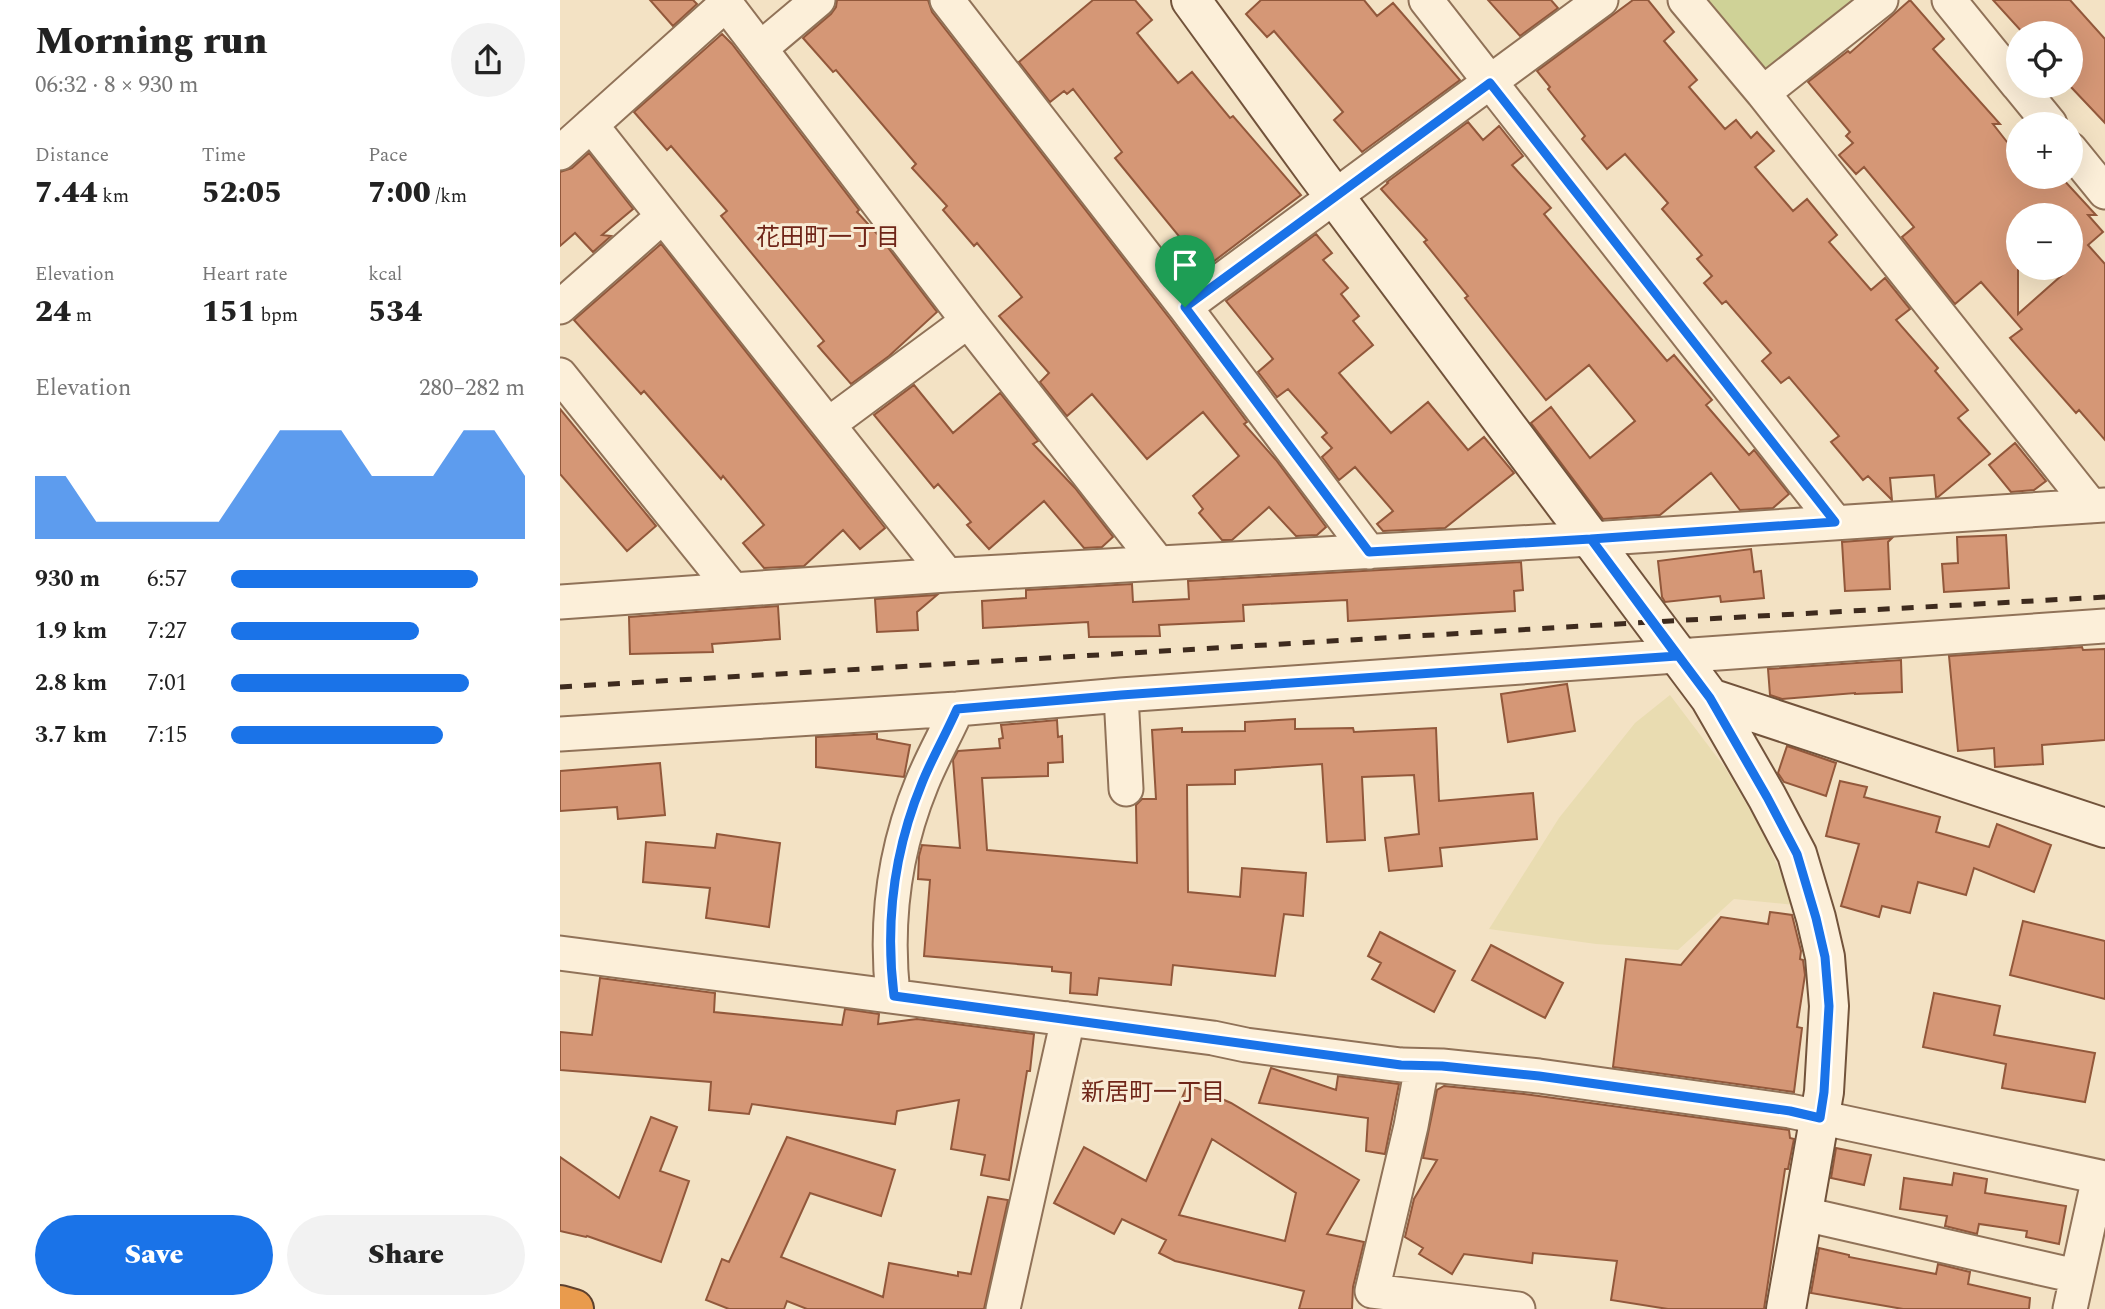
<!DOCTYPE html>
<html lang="en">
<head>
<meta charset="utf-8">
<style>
  body { margin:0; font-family:Spectral,"Noto Sans JP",serif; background:#f2f2f2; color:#222; height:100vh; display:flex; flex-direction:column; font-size:26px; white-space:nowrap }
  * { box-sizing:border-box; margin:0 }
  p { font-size:23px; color:#767676 }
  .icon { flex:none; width:38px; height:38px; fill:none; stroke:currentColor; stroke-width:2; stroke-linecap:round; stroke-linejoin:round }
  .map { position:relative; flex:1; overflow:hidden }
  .details { display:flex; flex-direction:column; background:#fff; width:560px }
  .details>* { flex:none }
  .controls { position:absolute; left:1446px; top:21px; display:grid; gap:14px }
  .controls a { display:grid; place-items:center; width:77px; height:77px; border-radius:50%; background:#fff; box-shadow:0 7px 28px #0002; font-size:35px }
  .pin { position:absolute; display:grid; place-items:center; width:60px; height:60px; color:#fff; margin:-72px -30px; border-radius:50% 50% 50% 0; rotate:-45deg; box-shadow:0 0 7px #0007 }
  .pin .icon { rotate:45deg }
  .round { display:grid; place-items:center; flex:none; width:74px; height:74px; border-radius:37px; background:#f2f2f2 }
  .overview { display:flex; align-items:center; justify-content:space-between; height:119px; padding:0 35px }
  h1 { font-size:38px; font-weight:800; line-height:52px }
  .metrics { display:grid; grid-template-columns:repeat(3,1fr); gap:10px; height:119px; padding:7px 35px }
  .metrics div { display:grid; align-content:center }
  .metrics b { font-size:30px; font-weight:800 }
  .metrics small { font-size:19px; font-weight:400 }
  .metrics p { font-size:19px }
  .chart { height:196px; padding:14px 35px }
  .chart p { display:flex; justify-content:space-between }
  .chart svg { width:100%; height:126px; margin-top:7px; fill:#1a73e8; opacity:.7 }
  .button { display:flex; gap:14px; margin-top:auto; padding:14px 35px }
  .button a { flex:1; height:80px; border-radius:42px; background:#1a73e8; color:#fff; font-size:28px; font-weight:800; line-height:80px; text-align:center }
  .button a+a { background:#f2f2f2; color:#222 }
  ul { padding:0 35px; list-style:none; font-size:23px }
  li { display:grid; grid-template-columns:112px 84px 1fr; align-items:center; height:52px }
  li i { height:18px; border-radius:9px; background:#1a73e8 }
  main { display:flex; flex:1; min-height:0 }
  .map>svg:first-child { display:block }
</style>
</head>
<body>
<main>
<section class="details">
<div class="overview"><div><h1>Morning run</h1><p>06:32 · 8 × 930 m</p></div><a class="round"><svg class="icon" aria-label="share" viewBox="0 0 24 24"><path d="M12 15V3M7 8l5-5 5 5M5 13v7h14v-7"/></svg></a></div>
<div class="metrics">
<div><p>Distance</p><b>7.44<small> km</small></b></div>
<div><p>Time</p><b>52:05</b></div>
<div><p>Pace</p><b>7:00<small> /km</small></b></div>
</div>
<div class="metrics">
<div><p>Elevation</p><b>24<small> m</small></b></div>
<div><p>Heart rate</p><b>151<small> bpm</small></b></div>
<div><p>kcal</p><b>534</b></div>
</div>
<div class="chart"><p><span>Elevation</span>280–282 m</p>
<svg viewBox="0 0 160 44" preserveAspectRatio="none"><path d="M0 44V22L10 22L20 38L30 38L40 38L50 38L60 38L70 22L80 6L90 6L100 6L110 22L120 22L130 22L140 6L150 6L160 22V44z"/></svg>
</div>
<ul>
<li><b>930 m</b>6:57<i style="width:84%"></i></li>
<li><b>1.9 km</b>7:27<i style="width:64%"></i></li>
<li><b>2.8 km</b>7:01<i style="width:81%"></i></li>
<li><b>3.7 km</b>7:15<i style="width:72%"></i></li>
</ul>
<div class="button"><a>Save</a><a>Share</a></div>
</section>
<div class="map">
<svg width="1545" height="1309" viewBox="0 0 1545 1309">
  <rect width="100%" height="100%" fill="#f3e2c4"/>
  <path fill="#e9dcb1" d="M 1110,695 L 1166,769 L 1201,829 L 1235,905 L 1174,899 L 1118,950 L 1036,944 L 929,929 L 999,818 L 1075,723 Z"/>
  <path fill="#cfd297" d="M 1142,0 L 1294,0 L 1200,73 Z"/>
  <path fill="#d59776" stroke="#92583b" stroke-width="2" fill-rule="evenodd" d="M 90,0 L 133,0 L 137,4 L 113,26 Z
    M 277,0 L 368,0 L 372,12 L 610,319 L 687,422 L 684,424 L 716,460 L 766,527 L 757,535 L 736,536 L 709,507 L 672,540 L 662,540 L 639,513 L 643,509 L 633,496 L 679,456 L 643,412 L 587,459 L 532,394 L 507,416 L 480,382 L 489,373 L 439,316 L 462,297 L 417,243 L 414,246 L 383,210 L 387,206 L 352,168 L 356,164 L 276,70 L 273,72 L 243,38 L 271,14 L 276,7 Z
    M 533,0 L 575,0 L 592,20 L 577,33 L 618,83 L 632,72 L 670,118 L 673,116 L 741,195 L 645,268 L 555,158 L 562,152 L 513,89 L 507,94 L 504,91 L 490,102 L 459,62 Z
    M 701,0 L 804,0 L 817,16 L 833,3 L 900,80 L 802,152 L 774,120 L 783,112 L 714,31 L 707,37 L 686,14 Z
    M 928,0 L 991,0 L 998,8 L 960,36 Z
    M 1073,0 L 1088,0 L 1114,32 L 1104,41 L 1137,80 L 1129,87 L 1165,129 L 1176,120 L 1191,138 L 1197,132 L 1214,151 L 1195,167 L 1233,211 L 1247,199 L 1277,235 L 1269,242 L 1311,290 L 1325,278 L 1350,309 L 1336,320 L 1378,368 L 1375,371 L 1408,410 L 1398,418 L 1430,454 L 1378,497 L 1376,497 L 1374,475 L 1330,478 L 1332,500 L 1308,476 L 1303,480 L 1271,442 L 1279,436 L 1229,377 L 1221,383 L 1202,361 L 1211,353 L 1166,301 L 1162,304 L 1144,283 L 1152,276 L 1137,259 L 1142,255 L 1102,209 L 1108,203 L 1065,154 L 1047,169 L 1022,139 L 1025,136 L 988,89 L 990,87 L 977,71 Z
    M 1350,0 L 1384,39 L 1373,49 L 1440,124 L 1433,124 L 1458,156 L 1458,177 L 1501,177 L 1536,215 L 1528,215 L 1543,232 L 1528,245 L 1545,264 L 1545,440 L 1519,410 L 1516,413 L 1450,338 L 1462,329 L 1421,282 L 1395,304 L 1342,237 L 1354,227 L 1304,167 L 1296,174 L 1279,155 L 1293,143 L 1286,136 L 1290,132 L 1248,82 L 1288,51 L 1290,53 ZM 1458,215 L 1510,215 L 1510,268 L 1458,314 Z
    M 1433,0 L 1510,0 L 1545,39 L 1545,123 L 1510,86 L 1510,33 L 1463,33 Z
    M 162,34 L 172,44 L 299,210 L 297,212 L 320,237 L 377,312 L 329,356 L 291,384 L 258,346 L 264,341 L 161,216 L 167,211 L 111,146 L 107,150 L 74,112 Z
    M 908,122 L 923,140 L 939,126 L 963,156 L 952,165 L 991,208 L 984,214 L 1107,361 L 1114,355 L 1152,400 L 1146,405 L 1189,455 L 1194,450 L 1229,494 L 1213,508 L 1180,510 L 1151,473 L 1100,515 L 1043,519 L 971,423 L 991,407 L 1030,458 L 1075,421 L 1029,365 L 986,400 L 905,298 L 908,296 L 864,242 L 867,240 L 821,189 L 828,183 L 827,182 Z
    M 29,153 L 73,209 L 42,235 L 51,236 L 33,252 L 15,233 L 0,246 L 0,172 L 12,168 Z
    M 756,234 L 772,253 L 763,260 L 788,288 L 781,294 L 799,316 L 793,321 L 813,345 L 779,373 L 831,433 L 868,402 L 908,450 L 924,437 L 954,473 L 885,528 L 823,531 L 817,524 L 833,511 L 795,467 L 779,480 L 762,457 L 772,448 L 762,437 L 767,433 L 728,389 L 717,397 L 698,372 L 713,359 L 666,301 Z
    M 101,244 L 325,528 L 300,549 L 283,530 L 244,566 L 204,568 L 183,543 L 204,525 L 163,476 L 161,479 L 84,391 L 81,394 L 14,320 Z
    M 354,385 L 393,433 L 440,393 L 478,441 L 473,444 L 515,488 L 553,537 L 542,547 L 524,548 L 484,501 L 429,549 L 407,525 L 411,522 L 378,484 L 374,488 L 314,415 Z
    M 0,409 L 96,526 L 67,551 L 0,474 Z
    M 1455,443 L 1486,481 L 1474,490 L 1451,492 L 1429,465 Z
    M 1446,535 L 1449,588 L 1384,592 L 1382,564 L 1398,563 L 1397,537 Z
    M 1332,538 L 1328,542 L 1330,589 L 1285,591 L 1282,542 Z
    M 1191,549 L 1194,572 L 1201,571 L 1204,598 L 1161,602 L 1160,596 L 1105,602 L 1102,597 L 1098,561 Z
    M 961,562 L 963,590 L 954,591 L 955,611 L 788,621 L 787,600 L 683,605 L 684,621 L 599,625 L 600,636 L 529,637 L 528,622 L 423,628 L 422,601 L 466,598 L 466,590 L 572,584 L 573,602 L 629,599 L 628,581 Z
    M 377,595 L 357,612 L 358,630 L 317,632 L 315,599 Z
    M 218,606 L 220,639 L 152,644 L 153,652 L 70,654 L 69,617 Z
    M 1522,647 L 1523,650 L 1545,649 L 1545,740 L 1482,745 L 1483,764 L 1435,767 L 1434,748 L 1398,751 L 1389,656 Z
    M 1341,660 L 1342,692 L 1295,694 L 1295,693 L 1222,699 L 1210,695 L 1208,669 Z
    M 1007,684 L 1015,731 L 948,742 L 941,694 Z
    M 735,719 L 735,729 L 793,728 L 794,732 L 876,728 L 879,801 L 973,793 L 977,839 L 880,848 L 882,866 L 829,871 L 825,838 L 859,834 L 854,775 L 802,777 L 805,840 L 767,842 L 762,764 L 675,770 L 675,784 L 627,785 L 628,892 L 680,897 L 682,868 L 746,873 L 743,916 L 724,914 L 715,976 L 613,965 L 611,985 L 539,978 L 537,995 L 510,993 L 511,973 L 492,971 L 492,967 L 364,956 L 370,880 L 358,879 L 359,856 L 362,845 L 400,848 L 393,760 L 398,751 L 440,748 L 439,739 L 443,738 L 441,725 L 497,720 L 498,737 L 502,736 L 503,762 L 488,763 L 488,776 L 422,778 L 427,850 L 577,863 L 576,805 L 582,799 L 596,799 L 592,730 L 622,728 L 622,732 L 685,731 L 685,722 Z
    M 313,734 L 317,734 L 317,739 L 350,745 L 344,777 L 256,767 L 256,737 Z
    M 1227,746 L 1276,763 L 1266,796 L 1224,782 L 1218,773 Z
    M 100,763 L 105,815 L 58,819 L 57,807 L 0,811 L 0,771 Z
    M 1280,781 L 1307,787 L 1304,797 L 1380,817 L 1376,832 L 1429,847 L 1437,824 L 1491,845 L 1474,892 L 1414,868 L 1406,895 L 1358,882 L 1350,913 L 1322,906 L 1319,917 L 1281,906 L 1299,844 L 1266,836 Z
    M 157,834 L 220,843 L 209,927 L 146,918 L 150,888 L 83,882 L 86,842 L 155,848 Z
    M 1210,912 L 1232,915 L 1241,951 L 1240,959 L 1243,960 L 1245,975 L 1237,1027 L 1242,1028 L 1234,1092 L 1053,1067 L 1066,959 L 1121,965 L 1161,917 L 1208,924 Z
    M 1463,921 L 1545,941 L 1545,999 L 1450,975 Z
    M 820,932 L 895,971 L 874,1012 L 812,979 L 821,963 L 808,956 Z
    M 931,945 L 1003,983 L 985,1018 L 912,980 Z
    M 40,978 L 155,993 L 154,1012 L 282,1025 L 285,1009 L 319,1014 L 318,1024 L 357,1019 L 474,1034 L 470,1071 L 467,1071 L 449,1180 L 421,1175 L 425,1155 L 391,1149 L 399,1100 L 337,1111 L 335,1124 L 192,1104 L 189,1114 L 149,1110 L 151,1082 L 0,1070 L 0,1032 L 32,1035 Z
    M 1374,993 L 1440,1006 L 1434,1035 L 1535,1053 L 1525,1102 L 1442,1088 L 1446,1064 L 1363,1047 Z
    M 711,1068 L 776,1090 L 778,1076 L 839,1084 L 825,1154 L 806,1151 L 808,1118 L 699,1103 Z
    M 628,1084 L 671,1103 L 799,1180 L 767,1234 L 804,1242 L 793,1287 L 792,1309 L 739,1309 L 744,1291 L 615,1261 L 599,1253 L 606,1240 L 562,1219 L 554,1234 L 494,1203 L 524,1147 L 586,1181 ZM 652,1139 L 736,1193 L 725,1241 L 619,1215 Z
    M 884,1086 L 964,1094 L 1229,1130 L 1230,1138 L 1234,1139 L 1228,1169 L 1225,1169 L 1204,1309 L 1108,1309 L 1051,1300 L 1057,1261 L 973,1253 L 972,1263 L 904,1254 L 892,1274 L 859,1254 L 863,1248 L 845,1237 L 854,1199 L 877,1160 L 863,1158 L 877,1090 Z
    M 91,1117 L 117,1127 L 100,1171 L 129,1181 L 101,1262 L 27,1236 L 26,1237 L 0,1231 L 0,1157 L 59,1198 Z
    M 227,1137 L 335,1170 L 321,1216 L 250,1193 L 221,1257 L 323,1297 L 329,1263 L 398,1276 L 398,1272 L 411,1274 L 428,1197 L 448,1200 L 424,1309 L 247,1309 L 227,1301 L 224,1309 L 169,1309 L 146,1300 L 162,1259 L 169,1262 Z
    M 1276,1148 L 1311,1155 L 1304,1185 L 1271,1178 Z
    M 1394,1173 L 1427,1179 L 1425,1193 L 1506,1206 L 1499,1244 L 1466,1237 L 1467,1231 L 1419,1224 L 1417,1234 L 1385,1226 L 1387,1216 L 1340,1209 L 1344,1178 L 1392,1185 Z
    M 1259,1248 L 1289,1255 L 1289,1257 L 1376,1274 L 1378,1264 L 1410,1272 L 1408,1284 L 1470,1298 L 1469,1309 L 1343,1309 L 1251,1293 Z"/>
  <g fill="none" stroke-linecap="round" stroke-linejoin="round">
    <g stroke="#907258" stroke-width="37">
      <path id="street" d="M 163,0 L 408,321 L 598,563
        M 387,0 L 625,307 L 809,552
        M 866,0 L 1275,522
        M 1125,0 L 1203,93 L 1531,506
        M 1389,0 L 1458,85
        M 201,48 L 258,0
        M 1459,86 L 1490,124
        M 1203,93 L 1321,0
        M 31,125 L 387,575
        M 1510,149 L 1545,192
        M 0,153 L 166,4
        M 0,307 L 102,217
        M 625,307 L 1041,0
        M 0,375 L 173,590
        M 269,424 L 408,321
        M 0,602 L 387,575 L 1031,539 L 1545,505
        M 561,695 L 566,789
        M 0,734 L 397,709 L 561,695 L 1545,626
        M 0,953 L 653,1038 L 686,1045 L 841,1065 L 882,1066 L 979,1076 L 1230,1111 L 1545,1178
        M 333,996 C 325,923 334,851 362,783 C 372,758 386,734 397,709
        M 862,1066 L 851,1126 L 812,1291 L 958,1309
        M 1244,1214 L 1516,1276
        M 443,1309 L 508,1019
        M 1510,1309 L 1539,1177"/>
    </g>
    <g stroke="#72533b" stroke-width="42">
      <path id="secondary" d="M 631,0 L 757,173 L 1150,698 L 1207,797 L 1237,854 L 1256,918 L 1265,957 L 1269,1006 L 1264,1092 L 1226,1309
        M 1150,698 L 1545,828"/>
    </g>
    <g stroke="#5d402d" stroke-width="42">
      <path id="highway" d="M 0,1305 L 14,1309"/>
    </g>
    <use href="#street" stroke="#fcefd9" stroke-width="33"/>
    <use href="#secondary" stroke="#fcefd9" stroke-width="38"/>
    <use href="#highway" stroke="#e99b4d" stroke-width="38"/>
    <path stroke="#3e2b1e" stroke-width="5" stroke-dasharray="12 12" stroke-linecap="butt" d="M 0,687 L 1091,622 L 1545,597"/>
  </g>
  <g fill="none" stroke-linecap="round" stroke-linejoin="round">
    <g stroke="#fff" stroke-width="14">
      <path id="route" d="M 625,307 L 809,552 L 1031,539 L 1117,656 L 561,695 L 397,709 C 386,734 372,758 362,783 C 334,851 325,923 334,996 L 841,1065 L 882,1066 L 979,1076 L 1230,1111 L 1260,1118 L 1264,1092 L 1269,1006 L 1265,957 L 1256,918 L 1237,854 L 1207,797 L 1150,698 L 1031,539 L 1275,522 L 930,83 L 625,307"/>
    </g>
    <use href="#route" stroke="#1a73e8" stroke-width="9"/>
  </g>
  <g text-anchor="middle" stroke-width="6" stroke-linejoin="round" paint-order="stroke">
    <g font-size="24" fill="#6f2518" stroke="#f9ecd5">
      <text x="268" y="245">花田町一丁目</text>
      <text x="593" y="1100">新居町一丁目</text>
    </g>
  </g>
</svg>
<div class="controls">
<a><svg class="icon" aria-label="locate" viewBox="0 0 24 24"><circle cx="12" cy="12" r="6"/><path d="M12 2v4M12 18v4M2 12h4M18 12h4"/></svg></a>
<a>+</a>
<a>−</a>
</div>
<div class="pin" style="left:625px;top:307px;background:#1e9e55"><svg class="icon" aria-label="arrive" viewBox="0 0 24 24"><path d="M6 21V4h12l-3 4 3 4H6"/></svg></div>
</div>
</main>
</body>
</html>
